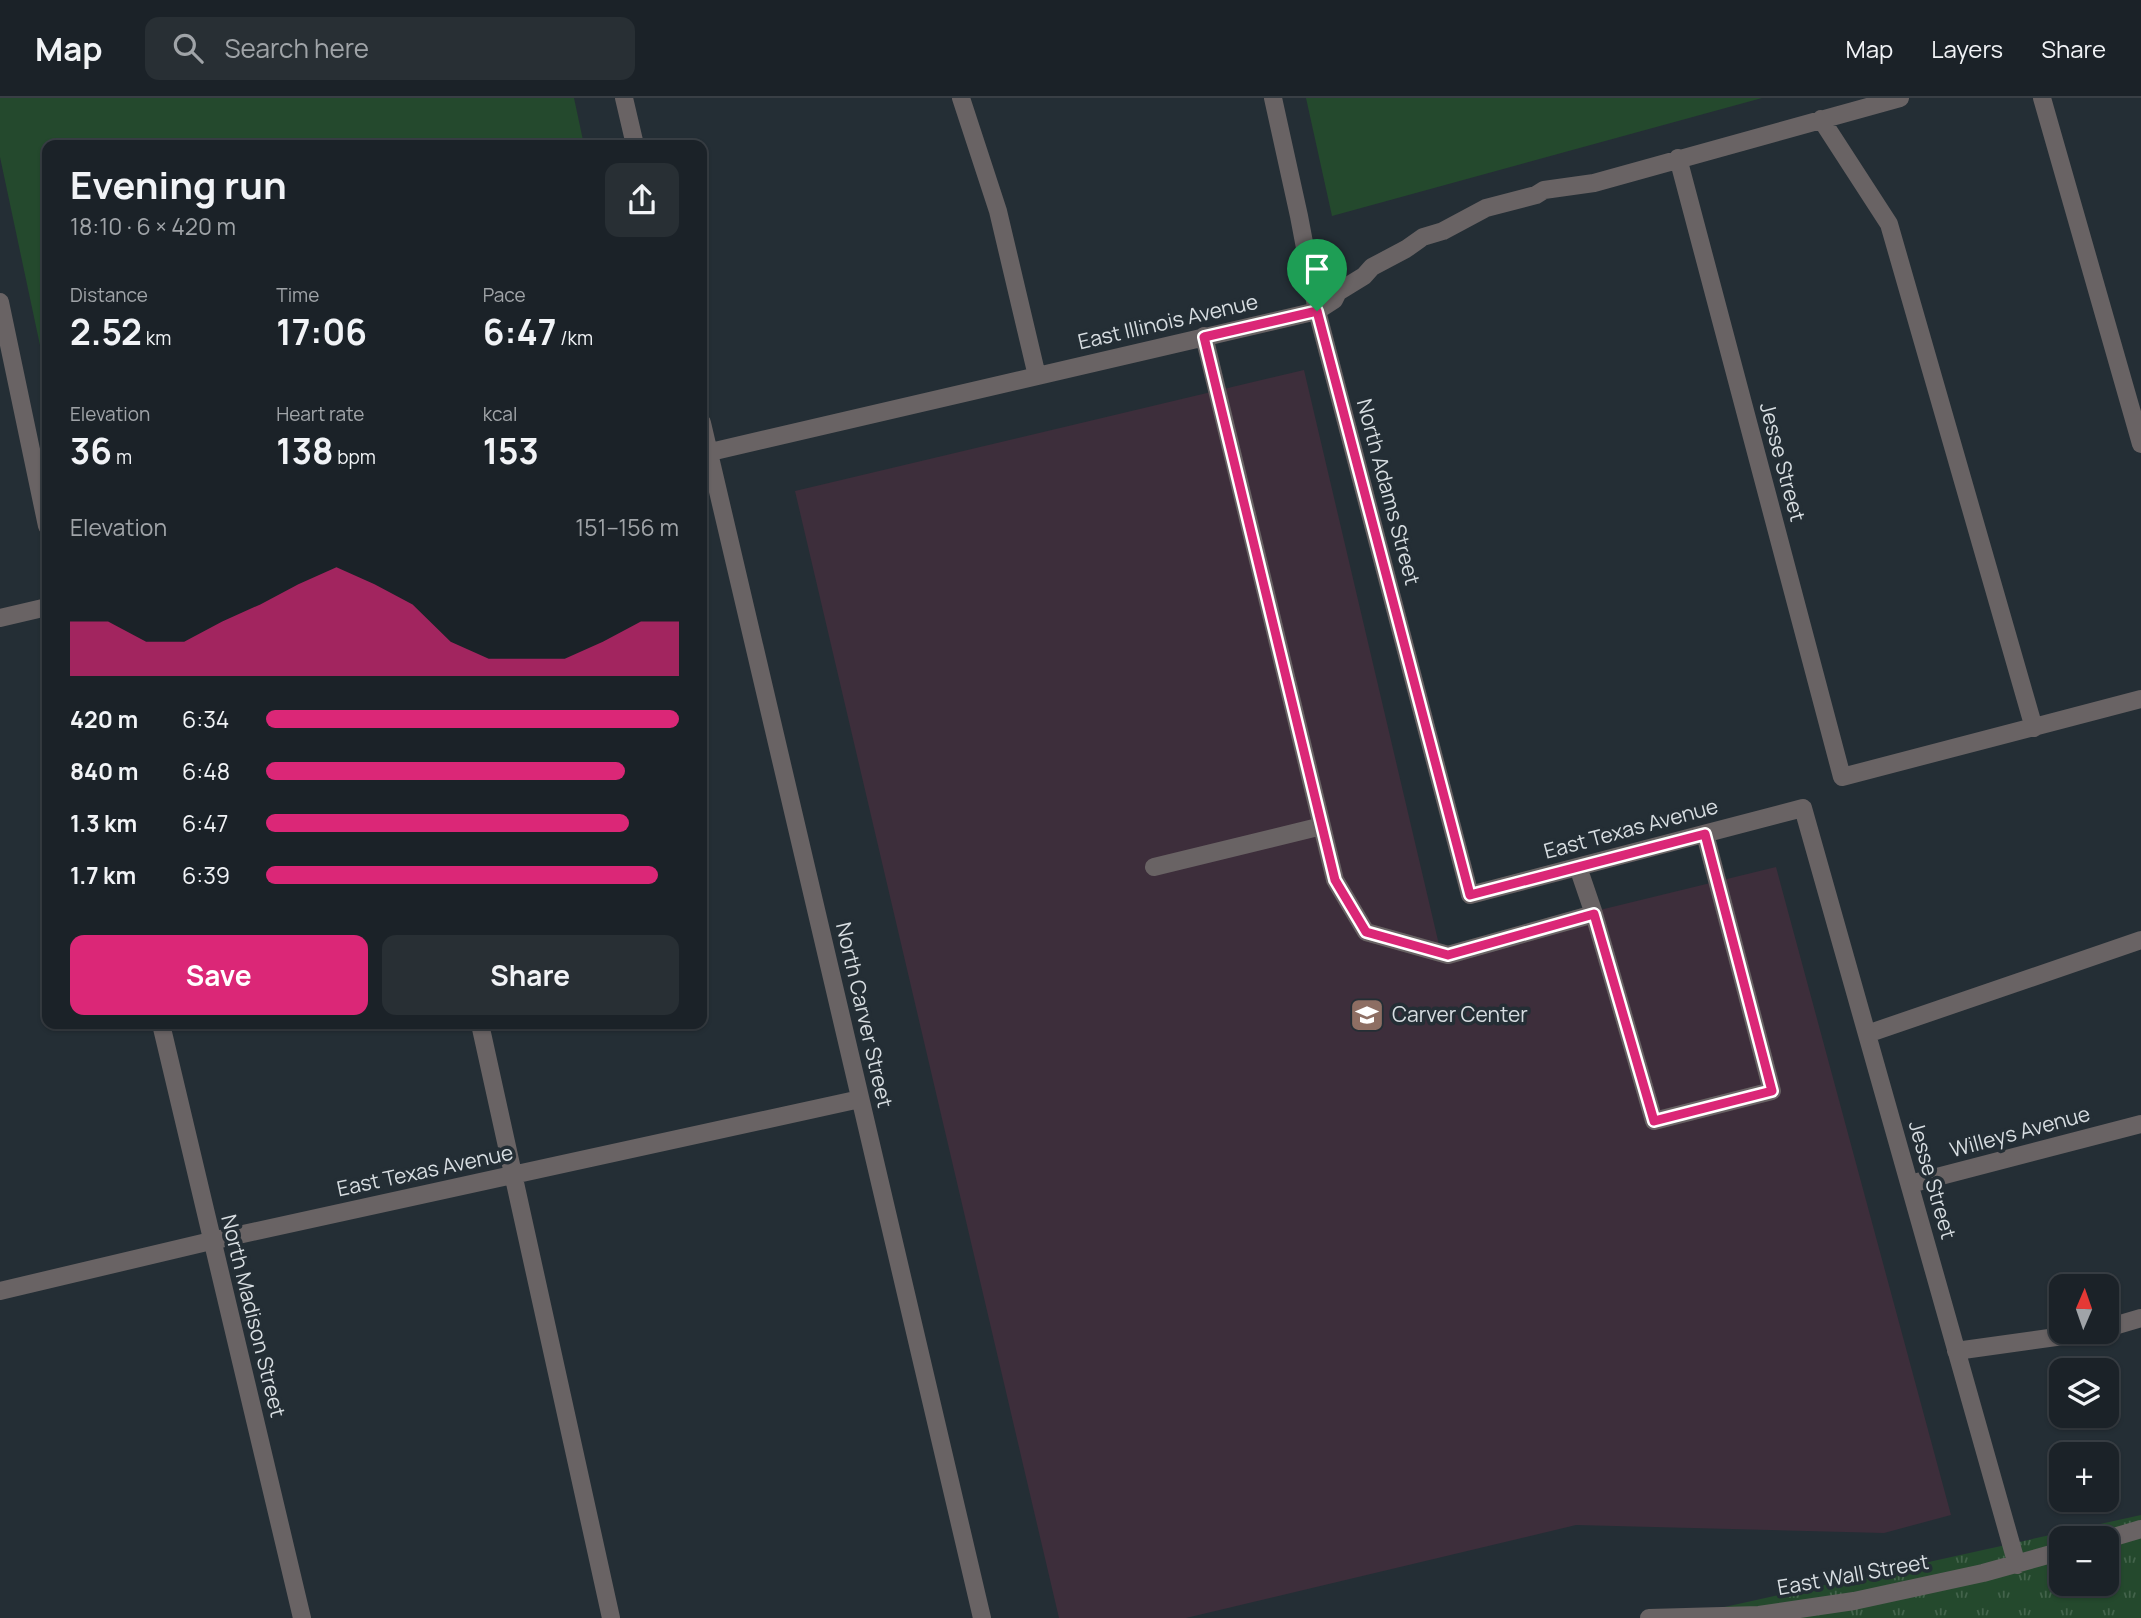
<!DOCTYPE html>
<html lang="en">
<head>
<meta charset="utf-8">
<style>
  body { margin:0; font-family:Manrope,sans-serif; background:#282f34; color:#f1f3f6; height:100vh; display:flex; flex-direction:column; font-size:26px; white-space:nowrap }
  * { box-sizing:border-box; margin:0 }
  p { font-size:23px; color:#a0a4a8 }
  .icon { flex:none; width:38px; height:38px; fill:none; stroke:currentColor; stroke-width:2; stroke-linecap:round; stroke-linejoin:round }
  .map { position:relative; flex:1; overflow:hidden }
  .side { position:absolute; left:42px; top:42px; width:665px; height:889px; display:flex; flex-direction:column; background:#1b2228; border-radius:14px; box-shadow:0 2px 5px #0004,0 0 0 2px #393f45 }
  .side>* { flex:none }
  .needle { width:46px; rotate:2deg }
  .buttons { position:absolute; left:2049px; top:1176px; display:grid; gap:14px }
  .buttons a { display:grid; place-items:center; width:70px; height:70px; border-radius:14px; background:#1b2228; box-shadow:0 2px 5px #0004,0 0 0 2px #393f45; font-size:35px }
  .pin { position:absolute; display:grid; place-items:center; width:60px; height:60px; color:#fff; margin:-72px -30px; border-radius:50% 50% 50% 0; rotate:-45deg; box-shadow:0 0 7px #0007 }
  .pin .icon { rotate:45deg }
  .round { display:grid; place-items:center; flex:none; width:74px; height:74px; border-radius:14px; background:#282f34 }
  .headline { display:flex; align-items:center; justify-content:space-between; height:119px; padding:0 28px }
  h1 { font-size:38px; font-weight:700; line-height:52px }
  .stats { display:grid; grid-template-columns:repeat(3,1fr); gap:10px; height:119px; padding:7px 28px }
  .stats div { display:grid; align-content:center }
  .stats b { font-size:35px; font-weight:700 }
  .stats small { font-size:19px; font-weight:400 }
  .stats p { font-size:19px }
  .chart { height:196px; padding:14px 28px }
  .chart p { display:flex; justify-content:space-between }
  .chart svg { width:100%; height:126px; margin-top:7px; fill:#db2777; opacity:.7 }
  .action { display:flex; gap:14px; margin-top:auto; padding:14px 28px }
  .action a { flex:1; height:80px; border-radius:14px; background:#db2777; color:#fff; font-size:28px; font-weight:700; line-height:80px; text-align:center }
  .action a+a { background:#282f34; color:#f1f3f6 }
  ul { padding:0 28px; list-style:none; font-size:23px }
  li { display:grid; grid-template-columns:112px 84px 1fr; align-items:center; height:52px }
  li i { height:18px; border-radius:9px; background:#db2777 }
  header { display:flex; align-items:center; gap:42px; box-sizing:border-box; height:98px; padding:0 35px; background:#1b2228; border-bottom:2px solid #393f45 }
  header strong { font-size:33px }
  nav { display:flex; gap:38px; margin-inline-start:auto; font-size:24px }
  .search { width:490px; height:63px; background:#282f34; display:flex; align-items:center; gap:18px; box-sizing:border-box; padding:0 24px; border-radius:14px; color:#a0a4a8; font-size:26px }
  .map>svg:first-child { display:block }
</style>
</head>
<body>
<header>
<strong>Map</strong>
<div class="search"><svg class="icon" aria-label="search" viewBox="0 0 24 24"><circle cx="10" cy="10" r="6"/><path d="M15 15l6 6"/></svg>Search here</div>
<nav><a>Map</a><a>Layers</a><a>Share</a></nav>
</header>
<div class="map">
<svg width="2141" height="1520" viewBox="0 0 2141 1520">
  <defs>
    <pattern id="park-tufts" width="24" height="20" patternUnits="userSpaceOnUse" patternTransform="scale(1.75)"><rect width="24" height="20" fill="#24492d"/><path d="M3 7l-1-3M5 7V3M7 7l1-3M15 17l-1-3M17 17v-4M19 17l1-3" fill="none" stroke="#43634b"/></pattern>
  </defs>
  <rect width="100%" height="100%" fill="#242e35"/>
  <path fill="#3d2e3b" d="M 1304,272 L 1440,851 L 1776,769 L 1951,1417 L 1884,1435 L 1576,1427 L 1186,1520 L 1059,1520 L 795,393 Z"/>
  <path fill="#24492d" d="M 0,0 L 574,0 L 584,47 L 47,47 L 47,250 L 41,252 L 0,59 Z
    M 1306,0 L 1762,0 L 1332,118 Z"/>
  <path fill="url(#park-tufts)" fill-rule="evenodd" d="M 2141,1417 L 2141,1520 L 1685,1520 L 1684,1518 ZM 2062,1440 L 2107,1440 L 2107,1486 L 2062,1486 Z"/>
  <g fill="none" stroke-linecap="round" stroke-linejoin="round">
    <path stroke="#696364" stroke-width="18" d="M 624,0 L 635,47
      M 961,0 L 998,113 L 1037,278
      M 1273,0 L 1299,118 L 1317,213 L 1470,797 L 1803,710 L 2017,1467
      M 2042,0 L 2141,346
      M 1821,21 L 1889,126 L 2034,630
      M 1678,60 L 1842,679 L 2141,601
      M 0,204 L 47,428
      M 1204,238 L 1335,782 L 1366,834 L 1448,857 L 1594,816 L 1654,1023 L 1772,993 L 1705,736
      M 702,325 L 982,1520
      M 702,356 L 1317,213 L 1334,202 L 1338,194 L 1364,178 L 1372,169 L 1406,151 L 1423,139 L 1443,133 L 1486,110 L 1536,97 L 1544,92 L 1594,85 L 1900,0
      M 0,520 L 47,509
      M 1154,769 L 1322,728
      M 1578,769 L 1594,816
      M 161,926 L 302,1520
      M 480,926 L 611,1520
      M 1867,936 L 2141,842
      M 1910,1086 L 2141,1026
      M 0,1193 L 211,1143 L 860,1001
      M 2107,1230 L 2141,1220
      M 1956,1253 L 2092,1234
      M 2107,1441 L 2141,1431
      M 1649,1520 L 1759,1517 L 1854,1503 L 1983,1475 L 2062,1453"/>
  </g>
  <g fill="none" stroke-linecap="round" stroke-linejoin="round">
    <g stroke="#fff" stroke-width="14">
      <path id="route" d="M 1317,213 L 1470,797 L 1705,736 L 1772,993 L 1654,1023 L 1594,816 L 1448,857 L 1366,834 L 1335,782 L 1204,239 Z"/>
    </g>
    <use href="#route" stroke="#db2777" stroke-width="9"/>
  </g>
  <defs>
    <g id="school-square" transform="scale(1.75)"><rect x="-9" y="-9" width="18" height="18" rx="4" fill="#8d6e63" stroke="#242e35"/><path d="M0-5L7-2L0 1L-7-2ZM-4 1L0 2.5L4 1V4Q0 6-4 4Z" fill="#fff"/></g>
  </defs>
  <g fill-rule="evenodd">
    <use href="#school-square" x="1367" y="917"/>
  </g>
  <g text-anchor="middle" stroke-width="7" stroke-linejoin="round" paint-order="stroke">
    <g font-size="21" fill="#d7dde1" stroke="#242e35">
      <text transform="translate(1168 224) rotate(-13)" y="7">East Illinois Avenue</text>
      <text transform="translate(1782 364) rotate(75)" y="7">Jesse Street</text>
      <text transform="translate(1388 394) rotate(75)" y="7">North Adams Street</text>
      <text transform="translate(1631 731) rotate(-15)" y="7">East Texas Avenue</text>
      <text transform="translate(864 917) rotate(77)" y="7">North Carver Street</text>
      <text transform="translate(2020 1034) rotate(-15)" y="7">Willeys Avenue</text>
      <text transform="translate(425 1073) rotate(-12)" y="7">East Texas Avenue</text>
      <text transform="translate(1932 1082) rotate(74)" y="7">Jesse Street</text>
      <text transform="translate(253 1218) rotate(76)" y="7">North Madison Street</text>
      <text transform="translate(1853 1477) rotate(-10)" y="7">East Wall Street</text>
    </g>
    <g font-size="21" fill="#d7dde1" stroke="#242e35" text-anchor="start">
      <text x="1392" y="924">Carver Center</text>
    </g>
  </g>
</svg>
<div class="buttons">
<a><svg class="needle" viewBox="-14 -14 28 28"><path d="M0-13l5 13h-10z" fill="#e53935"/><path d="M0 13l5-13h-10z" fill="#a0a4a8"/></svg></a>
<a><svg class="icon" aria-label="layers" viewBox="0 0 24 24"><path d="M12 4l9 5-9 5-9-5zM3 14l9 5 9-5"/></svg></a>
<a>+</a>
<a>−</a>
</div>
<div class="pin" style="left:1317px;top:213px;background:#1e9e55"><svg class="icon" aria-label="arrive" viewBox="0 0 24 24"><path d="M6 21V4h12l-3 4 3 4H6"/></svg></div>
<section class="side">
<div class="headline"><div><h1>Evening run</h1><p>18:10 · 6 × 420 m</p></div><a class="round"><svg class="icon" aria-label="share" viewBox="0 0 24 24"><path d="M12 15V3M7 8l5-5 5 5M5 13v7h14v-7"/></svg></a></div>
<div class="stats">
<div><p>Distance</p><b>2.52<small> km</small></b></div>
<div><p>Time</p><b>17:06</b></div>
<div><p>Pace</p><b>6:47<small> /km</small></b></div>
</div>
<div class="stats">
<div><p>Elevation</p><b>36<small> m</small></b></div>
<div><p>Heart rate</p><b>138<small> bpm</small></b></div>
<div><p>kcal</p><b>153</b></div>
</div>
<div class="chart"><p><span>Elevation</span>151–156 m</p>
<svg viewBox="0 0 160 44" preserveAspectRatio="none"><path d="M0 44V25L10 25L20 32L30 32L40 25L50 19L60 12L70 6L80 12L90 19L100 32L110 38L120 38L130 38L140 32L150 25L160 25V44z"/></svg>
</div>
<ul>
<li><b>420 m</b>6:34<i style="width:100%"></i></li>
<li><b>840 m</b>6:48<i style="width:87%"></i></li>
<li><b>1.3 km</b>6:47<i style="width:88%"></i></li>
<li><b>1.7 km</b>6:39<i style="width:95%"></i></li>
</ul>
<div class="action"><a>Save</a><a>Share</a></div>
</section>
</div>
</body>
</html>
